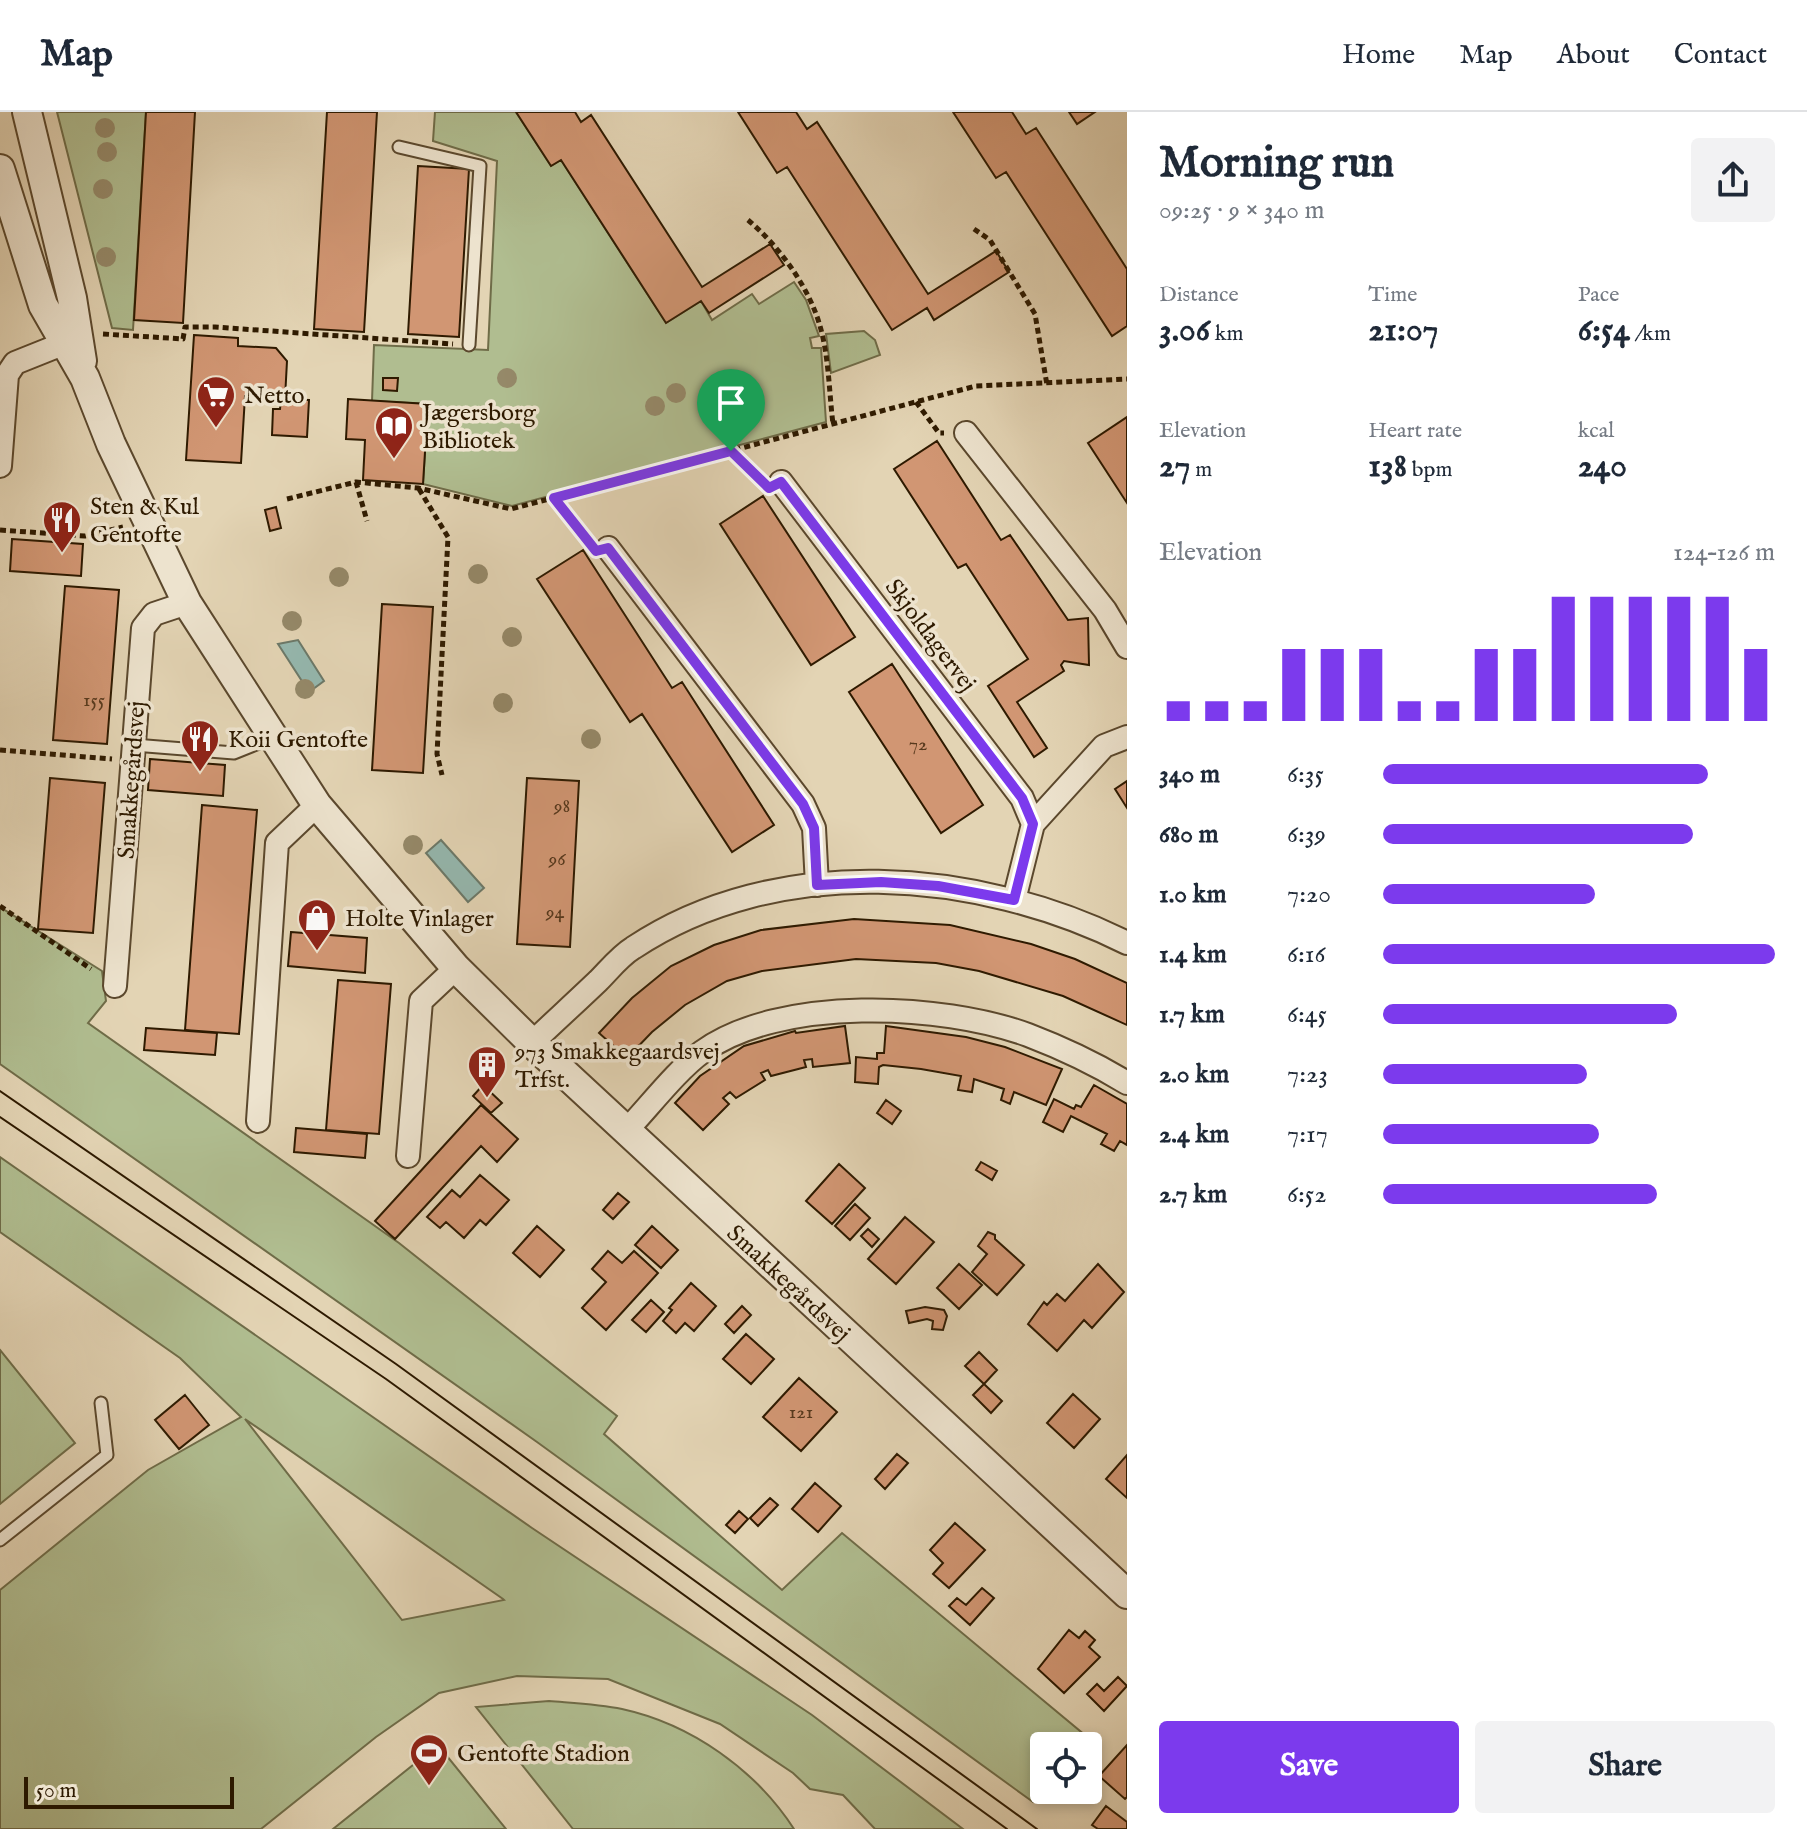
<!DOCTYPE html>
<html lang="en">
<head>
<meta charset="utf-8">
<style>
  body { margin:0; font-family:"IM FELL English",serif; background:#f2f2f3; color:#1f2937; height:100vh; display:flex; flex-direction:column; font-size:30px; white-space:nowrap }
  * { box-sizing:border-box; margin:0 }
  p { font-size:26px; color:#747a83 }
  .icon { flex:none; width:44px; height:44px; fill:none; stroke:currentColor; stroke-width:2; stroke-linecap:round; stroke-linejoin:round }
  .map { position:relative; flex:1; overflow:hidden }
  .side { display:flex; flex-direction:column; background:#fff; width:680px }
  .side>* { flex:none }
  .fabs { position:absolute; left:1030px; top:1620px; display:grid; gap:16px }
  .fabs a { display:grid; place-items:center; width:72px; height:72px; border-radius:8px; background:#fff; box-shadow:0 4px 12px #0003; font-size:40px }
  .scale { position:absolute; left:24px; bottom:20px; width:210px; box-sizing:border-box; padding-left:8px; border:4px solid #2e1a00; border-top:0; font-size:22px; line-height:28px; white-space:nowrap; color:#2e1a00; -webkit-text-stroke:6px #ede3ce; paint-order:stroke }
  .pin { position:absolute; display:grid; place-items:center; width:68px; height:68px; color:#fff; margin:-82px -34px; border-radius:50% 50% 50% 0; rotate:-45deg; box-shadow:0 0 8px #0007 }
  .pin .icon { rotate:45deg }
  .round { display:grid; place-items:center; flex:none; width:84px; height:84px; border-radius:8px; background:#f2f2f3 }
  .headline { display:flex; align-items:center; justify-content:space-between; height:136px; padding:0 32px }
  h1 { font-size:44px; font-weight:700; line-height:60px }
  .figures { display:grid; grid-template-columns:repeat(3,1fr); gap:12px; height:136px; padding:8px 32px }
  .figures div { display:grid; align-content:center }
  .figures b { font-size:34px; font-weight:700 }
  .figures small { font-size:22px; font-weight:400 }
  .figures p { font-size:22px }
  .chart { height:224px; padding:16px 32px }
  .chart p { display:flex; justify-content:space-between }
  .chart svg { width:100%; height:144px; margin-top:8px; stroke:#7c3aed; stroke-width:6 }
  .action { display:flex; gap:16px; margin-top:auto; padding:16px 32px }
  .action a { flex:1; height:92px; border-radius:8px; background:#7c3aed; color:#fff; font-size:32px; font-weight:700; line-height:92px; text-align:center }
  .action a+a { background:#f2f2f3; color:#1f2937 }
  ul { padding:0 32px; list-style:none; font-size:26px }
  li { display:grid; grid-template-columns:128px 96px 1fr; align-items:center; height:60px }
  li i { height:20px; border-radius:10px; background:#7c3aed }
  header { display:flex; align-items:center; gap:48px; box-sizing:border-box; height:112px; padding:0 40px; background:#fff; border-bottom:2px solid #e0e1e3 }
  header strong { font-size:38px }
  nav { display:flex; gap:44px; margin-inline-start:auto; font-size:28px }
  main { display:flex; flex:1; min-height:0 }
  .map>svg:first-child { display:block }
</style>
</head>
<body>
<header>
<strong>Map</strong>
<nav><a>Home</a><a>Map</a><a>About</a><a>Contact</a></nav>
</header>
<main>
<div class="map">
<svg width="1127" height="1717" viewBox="0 0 1127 1717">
  <rect width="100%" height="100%" fill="#e3d4b4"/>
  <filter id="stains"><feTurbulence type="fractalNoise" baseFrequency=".0025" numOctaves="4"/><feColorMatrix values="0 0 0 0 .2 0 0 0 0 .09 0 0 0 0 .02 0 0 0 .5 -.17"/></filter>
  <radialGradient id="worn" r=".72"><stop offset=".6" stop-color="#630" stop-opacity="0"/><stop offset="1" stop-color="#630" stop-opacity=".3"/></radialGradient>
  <path fill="#b0bd90" stroke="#6f6c48" stroke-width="2" fill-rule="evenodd" d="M 57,0 L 146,0 L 133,218 L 112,216 Z
    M 435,0 L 516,0 L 551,54 L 561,48 L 666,211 L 701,189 L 712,208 L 752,182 L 759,192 L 794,170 L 806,188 L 819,224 L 810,226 L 812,236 L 821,236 L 826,310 L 512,394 L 423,372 L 428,292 L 372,289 L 374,233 L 488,238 L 497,49 L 433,29 Z
    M 864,219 L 875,228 L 880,243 L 831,261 L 826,222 Z
    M 0,795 L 102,859 L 106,889 L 88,911 L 399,1131 L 617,1304 L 604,1322 L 782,1478 L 842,1421 L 1086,1624 L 1078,1634 L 1044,1634 L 1044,1676 L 1033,1690 L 537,1330 L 0,952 Z
    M 0,1045 L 532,1416 L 812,1603 L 963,1717 L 875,1717 L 843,1683 L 810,1677 L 793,1661 L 720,1612 L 608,1567 L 517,1564 L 439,1581 L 376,1625 L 261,1717 L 0,1717 L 0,1478 L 148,1358 L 241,1305 L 180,1246 L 0,1120 ZM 245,1307 L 503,1487 L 504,1488 L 402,1508 Z
    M 0,1238 L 75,1331 L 0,1392 Z
    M 549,1589 C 573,1591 599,1592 622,1597 C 691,1612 756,1658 794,1717 L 573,1717 L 476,1595 Z
    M 438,1633 L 506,1717 L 333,1717 Z"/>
  <path fill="#95b8af" stroke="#6c7969" stroke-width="2" d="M 298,528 L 324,569 L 309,580 L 278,532 Z
    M 441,728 L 484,776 L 468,790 L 426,741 Z"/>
  <path fill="#d19673" stroke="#2e1a00" stroke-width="2" d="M 146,0 L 195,0 L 183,211 L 134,208 Z
    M 327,0 L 377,0 L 364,220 L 314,217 Z
    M 516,0 L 575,0 L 581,10 L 591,3 L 702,175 L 770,132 L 784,153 L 709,201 L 701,189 L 666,211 L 561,48 L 551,54 Z
    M 738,0 L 796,0 L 807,17 L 817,10 L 928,182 L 996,139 L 1009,160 L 934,208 L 927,196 L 892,218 L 787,55 L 777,61 Z
    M 953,0 L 1012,0 L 1026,22 L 1036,16 L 1127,157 L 1127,214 L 1112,224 L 1006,60 L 996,66 Z
    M 1069,0 L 1095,0 L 1077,12 Z
    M 418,54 L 469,57 L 459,225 L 408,222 Z
    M 194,223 L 238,226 L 238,234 L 276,236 L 287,249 L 285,286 L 245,284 L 241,351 L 186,348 Z
    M 383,266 L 398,266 L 397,279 L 383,278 Z
    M 281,287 L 309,288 L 307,325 L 272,323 L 273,297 L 280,297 Z
    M 348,287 L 428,292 L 423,372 L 363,368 L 365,328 L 346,327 Z
    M 1127,305 L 1127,391 L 1088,331 Z
    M 937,329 L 1001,428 L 1010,423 L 1068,508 L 1088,506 L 1089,553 L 1064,549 L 1061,553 L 1064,559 L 1017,590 L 1047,636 L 1034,645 L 988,574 L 1028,547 L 966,452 L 958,456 L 894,357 Z
    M 763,384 L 855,525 L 811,553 L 720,412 Z
    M 276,395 L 281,416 L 270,419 L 265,398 Z
    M 12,427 L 83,432 L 81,464 L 10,459 Z
    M 583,438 L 672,576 L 682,570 L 774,713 L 732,740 L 642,602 L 630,610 L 537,467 Z
    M 65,474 L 119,478 L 107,632 L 53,628 Z
    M 382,492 L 433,495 L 423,661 L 372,658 Z
    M 892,552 L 983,693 L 941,721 L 849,580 Z
    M 150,647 L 225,653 L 223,684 L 148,678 Z
    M 50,666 L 105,671 L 93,821 L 38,817 Z
    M 527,666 L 579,669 L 570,835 L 517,832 Z
    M 1127,669 L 1127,696 L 1115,677 Z
    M 202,693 L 257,698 L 239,922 L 185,918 Z
    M 854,807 L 950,813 L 1031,832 L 1075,847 L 1127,871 L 1127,913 L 1063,884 L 979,859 L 936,851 L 856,847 L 762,859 L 727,869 L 685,893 L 652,920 L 627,946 L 599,921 L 632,886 L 671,854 L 714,833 L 761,818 Z
    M 291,820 L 367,826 L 365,861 L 288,854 Z
    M 338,868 L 391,872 L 379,1022 L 326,1018 Z
    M 845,914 L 850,951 L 813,955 L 812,947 L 804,948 L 806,955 L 771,964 L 768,958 L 761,961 L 765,968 L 736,986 L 730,980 L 723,986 L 729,992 L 703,1018 L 675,991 L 700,964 L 744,934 L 795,919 L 796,921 Z
    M 886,914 L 966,925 L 1005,935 L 1062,957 L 1046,993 L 1014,980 L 1010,992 L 1001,988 L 1004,977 L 974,967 L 972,980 L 958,978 L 961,964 L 921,957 L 883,953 L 879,955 L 878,972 L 855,970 L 856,945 L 877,947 L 877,941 L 884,941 Z
    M 146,916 L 217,921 L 215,943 L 144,938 Z
    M 483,973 L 502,991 L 491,1001 L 473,984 Z
    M 1094,973 L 1127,992 L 1127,1033 L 1120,1029 L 1114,1039 L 1101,1032 L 1107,1022 L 1071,1004 L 1063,1020 L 1043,1010 L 1054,987 L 1074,997 L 1076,993 L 1081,995 Z
    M 886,988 L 901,999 L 892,1012 L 877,1001 Z
    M 481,993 L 518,1027 L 497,1050 L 481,1034 L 395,1127 L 375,1109 Z
    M 296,1016 L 367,1022 L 365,1046 L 294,1040 Z
    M 981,1050 L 997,1059 L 992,1068 L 976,1058 Z
    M 839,1052 L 865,1076 L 832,1112 L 806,1089 Z
    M 480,1063 L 509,1088 L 486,1113 L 480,1108 L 464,1126 L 446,1110 L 440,1116 L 427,1105 L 452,1078 L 460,1085 Z
    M 618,1081 L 629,1090 L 613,1107 L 603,1098 Z
    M 855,1092 L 870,1106 L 850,1128 L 835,1114 Z
    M 905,1105 L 934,1130 L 896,1172 L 868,1147 Z
    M 537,1114 L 564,1138 L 540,1165 L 513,1141 Z
    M 652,1114 L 678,1138 L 661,1156 L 635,1133 Z
    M 868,1117 L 879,1127 L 872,1135 L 861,1124 Z
    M 988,1120 L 995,1123 L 995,1127 L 1024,1153 L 997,1183 L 972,1160 L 987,1142 L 978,1134 Z
    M 608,1139 L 622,1151 L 634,1139 L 658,1161 L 606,1218 L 582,1196 L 606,1170 L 592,1157 Z
    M 959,1152 L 982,1173 L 959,1197 L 937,1176 Z
    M 1098,1152 L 1124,1180 L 1092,1216 L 1084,1208 L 1057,1239 L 1028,1212 L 1044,1190 L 1047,1193 L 1057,1182 L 1065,1189 Z
    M 691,1171 L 716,1194 L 694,1219 L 685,1211 L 676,1221 L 663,1209 L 672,1198 L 669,1196 Z
    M 651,1188 L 664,1200 L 646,1220 L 632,1208 Z
    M 742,1194 L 751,1203 L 734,1221 L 725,1212 Z
    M 925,1195 L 944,1198 L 947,1204 L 943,1218 L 932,1217 L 933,1209 L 927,1207 L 909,1211 L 906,1199 Z
    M 746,1222 L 774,1247 L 751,1272 L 723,1247 Z
    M 979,1240 L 997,1258 L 984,1272 L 965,1254 Z
    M 799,1266 L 837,1300 L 801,1339 L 763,1305 Z
    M 984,1272 L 1002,1289 L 991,1301 L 973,1283 Z
    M 1073,1282 L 1100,1307 L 1074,1336 L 1047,1311 Z
    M 185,1283 L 209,1313 L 179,1337 L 155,1308 Z
    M 897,1342 L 908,1351 L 885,1377 L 875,1367 Z
    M 1127,1343 L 1127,1386 L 1106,1367 Z
    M 815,1371 L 841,1394 L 818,1420 L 792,1397 Z
    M 770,1386 L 778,1393 L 758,1414 L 750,1406 Z
    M 739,1399 L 748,1407 L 735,1421 L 726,1413 Z
    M 955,1411 L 985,1438 L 949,1476 L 933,1462 L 943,1451 L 930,1438 Z
    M 982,1476 L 994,1486 L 970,1513 L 949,1494 L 957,1486 L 966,1493 Z
    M 1069,1518 L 1079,1526 L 1085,1519 L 1095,1528 L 1089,1535 L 1100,1545 L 1064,1581 L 1038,1557 Z
    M 1118,1565 L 1127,1574 L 1104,1599 L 1087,1582 L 1097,1572 L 1104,1579 Z
    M 1127,1633 L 1127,1685 L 1125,1687 L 1099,1664 Z
    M 1106,1694 L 1127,1710 L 1127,1717 L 1098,1717 L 1092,1713 Z"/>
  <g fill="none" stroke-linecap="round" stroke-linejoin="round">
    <g stroke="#5b482d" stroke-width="15">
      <path id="service" d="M 399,35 L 480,54 L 469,233
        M 134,633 L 234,641 L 274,625
        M 0,1428 L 107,1343 L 101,1291"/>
    </g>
    <g stroke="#5b482d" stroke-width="26">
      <path id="minor" d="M 966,321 L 1105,498 L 1127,535
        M 0,354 L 7,263 L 15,251 L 65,231
        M 781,370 L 1022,686 L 1033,712 L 1014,788
        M 608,436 L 803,692 L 814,716 L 817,773
        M 1033,712 L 1104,634 L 1127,625
        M 115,874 L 143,516 L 154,502 L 187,491
        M 532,931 C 554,910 576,890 598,869 C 609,858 620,844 633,836 C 777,740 979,757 1127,831
        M 258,1009 L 277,731 L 317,693
        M 625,1020 C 648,996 677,958 702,940 C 779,884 942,891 1028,923 C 1062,936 1096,952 1127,971
        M 408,1044 L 421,889 L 456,856"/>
    </g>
    <g stroke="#5b482d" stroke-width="32">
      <path id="tertiary" d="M 27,0 L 72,186 L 82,249
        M 0,57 L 43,193 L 85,266 L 111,332 L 187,491 L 317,693 L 456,856 L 532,931 L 1127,1482"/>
    </g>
    <path stroke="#2e1a00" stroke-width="5" stroke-dasharray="6 4" stroke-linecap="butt" d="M 748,108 C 779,134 809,175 820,214 C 829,245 829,280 833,312
      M 974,117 L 990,128 L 1035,202 L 1047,273
      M 103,222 L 183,227 L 185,215 L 215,215 L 453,232
      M 916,290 L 939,321 L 944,321
      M 732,340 L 759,366
      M 356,370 L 367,409
      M 419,377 L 448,425 L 437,642 L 442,663
      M 554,386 L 588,429
      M 287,387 L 356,370 L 418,376 L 511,397 L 976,274 L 1127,267
      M 0,418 L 85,424 L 123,415
      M 0,638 L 112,647
      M 0,794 L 91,857"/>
    <use href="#service" stroke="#ede3ce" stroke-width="11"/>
    <use href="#minor" stroke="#ede3ce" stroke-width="22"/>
    <use href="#tertiary" stroke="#ede3ce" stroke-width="28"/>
    <path stroke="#2e1a00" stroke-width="2" d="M 0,979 L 396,1252 L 1037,1717
      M 0,1005 L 386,1267 L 1007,1717"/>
  </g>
  <g fill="#958969">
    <circle cx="105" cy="16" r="10"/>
    <circle cx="107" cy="40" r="10"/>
    <circle cx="103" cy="77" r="10"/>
    <circle cx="106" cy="145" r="10"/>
    <circle cx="507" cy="266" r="10"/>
    <circle cx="676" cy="281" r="10"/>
    <circle cx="655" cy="294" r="10"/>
    <circle cx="478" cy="462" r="10"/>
    <circle cx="339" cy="465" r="10"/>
    <circle cx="292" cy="509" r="10"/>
    <circle cx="512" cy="525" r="10"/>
    <circle cx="305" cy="577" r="10"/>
    <circle cx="503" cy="591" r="10"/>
    <circle cx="591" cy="627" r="10"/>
    <circle cx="413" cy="733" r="10"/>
  </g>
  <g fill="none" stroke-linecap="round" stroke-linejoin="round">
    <g stroke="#fff" stroke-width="16">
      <path id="route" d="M 731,339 L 769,376 L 781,370 L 1022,686 L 1033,712 L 1014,788 L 938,774 L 881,770 L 817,773 L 814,716 L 803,692 L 608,436 L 596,439 L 554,386 Z"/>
    </g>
    <use href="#route" stroke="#7c3aed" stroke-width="10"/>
  </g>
  <defs>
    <g id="supermarket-pin" transform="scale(2)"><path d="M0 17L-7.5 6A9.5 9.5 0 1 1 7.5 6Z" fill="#8f2418" stroke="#ede3ce"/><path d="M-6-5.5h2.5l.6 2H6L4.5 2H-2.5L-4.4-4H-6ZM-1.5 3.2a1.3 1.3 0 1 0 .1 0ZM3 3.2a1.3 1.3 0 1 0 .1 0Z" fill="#fff"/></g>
    <g id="library-pin" transform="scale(2)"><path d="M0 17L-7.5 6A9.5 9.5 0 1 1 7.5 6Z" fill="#8f2418" stroke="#ede3ce"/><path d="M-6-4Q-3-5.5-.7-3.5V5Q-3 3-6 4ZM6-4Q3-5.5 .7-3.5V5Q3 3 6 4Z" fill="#fff"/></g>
    <g id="restaurant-pin" transform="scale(2)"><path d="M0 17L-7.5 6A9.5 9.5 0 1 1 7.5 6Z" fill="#8f2418" stroke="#ede3ce"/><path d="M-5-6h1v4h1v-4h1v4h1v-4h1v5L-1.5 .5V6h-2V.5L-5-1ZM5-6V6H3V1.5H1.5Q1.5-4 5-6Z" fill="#fff"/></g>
    <g id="shop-pin" transform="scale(2)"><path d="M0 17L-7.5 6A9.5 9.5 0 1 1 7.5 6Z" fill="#8f2418" stroke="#ede3ce"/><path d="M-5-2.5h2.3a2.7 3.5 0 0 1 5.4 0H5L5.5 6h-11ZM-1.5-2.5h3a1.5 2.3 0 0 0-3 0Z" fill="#fff"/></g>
    <g id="building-pin" transform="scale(2)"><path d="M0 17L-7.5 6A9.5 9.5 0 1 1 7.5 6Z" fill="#8f2418" stroke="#ede3ce"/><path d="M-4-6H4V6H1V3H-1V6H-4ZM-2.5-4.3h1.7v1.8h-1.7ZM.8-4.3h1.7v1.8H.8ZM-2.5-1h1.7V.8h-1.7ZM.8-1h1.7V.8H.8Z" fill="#fff"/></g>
    <g id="stadium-pin" transform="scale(2)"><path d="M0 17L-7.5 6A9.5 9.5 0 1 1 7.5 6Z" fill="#8f2418" stroke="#ede3ce"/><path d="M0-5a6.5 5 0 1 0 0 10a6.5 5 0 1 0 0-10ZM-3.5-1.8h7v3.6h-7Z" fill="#fff"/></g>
  </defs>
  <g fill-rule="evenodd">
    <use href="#supermarket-pin" x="216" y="283"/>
    <use href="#library-pin" x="394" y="314"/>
    <use href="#restaurant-pin" x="62" y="408"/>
    <use href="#restaurant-pin" x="200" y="627"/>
    <use href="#shop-pin" x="317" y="806"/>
    <use href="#building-pin" x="487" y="953"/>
    <use href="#stadium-pin" x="429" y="1641"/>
  </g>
  <g text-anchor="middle" stroke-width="7" stroke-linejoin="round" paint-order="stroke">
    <g font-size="20" fill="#57391d">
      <text x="94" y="594">155</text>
      <text x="918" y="638">72</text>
      <text x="562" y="700">98</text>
      <text x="557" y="753">96</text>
      <text x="555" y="806">94</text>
      <text x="801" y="1306">121</text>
    </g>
    <g font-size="24" fill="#2e1a00" stroke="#ede3ce" text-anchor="start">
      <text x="244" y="291">Netto</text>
      <text x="422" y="308">Jægersborg<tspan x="422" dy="28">Bibliotek</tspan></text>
      <text x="90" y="402">Sten &amp; Kul<tspan x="90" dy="28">Gentofte</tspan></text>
      <text x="228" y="635">Koii Gentofte</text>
      <text x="345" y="814">Holte Vinlager</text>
      <text x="515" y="947">973 Smakkegaardsvej<tspan x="515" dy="28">Trfst.</tspan></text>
      <text x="457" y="1649">Gentofte Stadion</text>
    </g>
    <g font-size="24" fill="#2e1a00" stroke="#ede3ce">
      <text transform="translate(931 523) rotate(53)" y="8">Skjoldagervej</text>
      <text transform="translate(131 668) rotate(-86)" y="8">Smakkegårdsvej</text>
      <text transform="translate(789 1171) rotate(43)" y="8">Smakkegårdsvej</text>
    </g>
  </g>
  <rect width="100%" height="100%" filter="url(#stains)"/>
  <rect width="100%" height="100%" fill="url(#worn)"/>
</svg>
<div class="fabs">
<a><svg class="icon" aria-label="locate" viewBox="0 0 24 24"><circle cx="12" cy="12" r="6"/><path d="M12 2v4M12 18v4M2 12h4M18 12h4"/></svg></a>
</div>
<div class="scale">50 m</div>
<div class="pin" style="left:731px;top:339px;background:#1e9e55"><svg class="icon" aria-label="arrive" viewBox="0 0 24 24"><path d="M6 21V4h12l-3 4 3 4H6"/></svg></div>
</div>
<section class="side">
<div class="headline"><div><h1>Morning run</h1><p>09:25 · 9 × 340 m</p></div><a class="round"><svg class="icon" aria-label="share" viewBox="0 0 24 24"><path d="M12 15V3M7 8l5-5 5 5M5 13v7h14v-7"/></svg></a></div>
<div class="figures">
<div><p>Distance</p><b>3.06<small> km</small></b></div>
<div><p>Time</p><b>21:07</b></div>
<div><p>Pace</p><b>6:54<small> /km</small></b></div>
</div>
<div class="figures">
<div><p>Elevation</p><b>27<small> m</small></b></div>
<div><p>Heart rate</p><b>138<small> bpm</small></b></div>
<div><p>kcal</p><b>240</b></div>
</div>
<div class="chart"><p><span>Elevation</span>124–126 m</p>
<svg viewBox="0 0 160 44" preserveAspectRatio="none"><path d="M5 44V38M15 44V38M25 44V38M35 44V22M45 44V22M55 44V22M65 44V38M75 44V38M85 44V22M95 44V22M105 44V6M115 44V6M125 44V6M135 44V6M145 44V6M155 44V22"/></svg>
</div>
<ul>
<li><b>340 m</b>6:35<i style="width:83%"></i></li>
<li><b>680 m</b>6:39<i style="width:79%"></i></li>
<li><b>1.0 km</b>7:20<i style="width:54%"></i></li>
<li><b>1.4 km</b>6:16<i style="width:100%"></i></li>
<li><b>1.7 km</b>6:45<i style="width:75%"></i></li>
<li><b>2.0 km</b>7:23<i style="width:52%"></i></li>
<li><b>2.4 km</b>7:17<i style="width:55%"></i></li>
<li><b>2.7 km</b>6:52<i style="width:70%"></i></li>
</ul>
<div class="action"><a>Save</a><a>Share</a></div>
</section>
</main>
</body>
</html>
